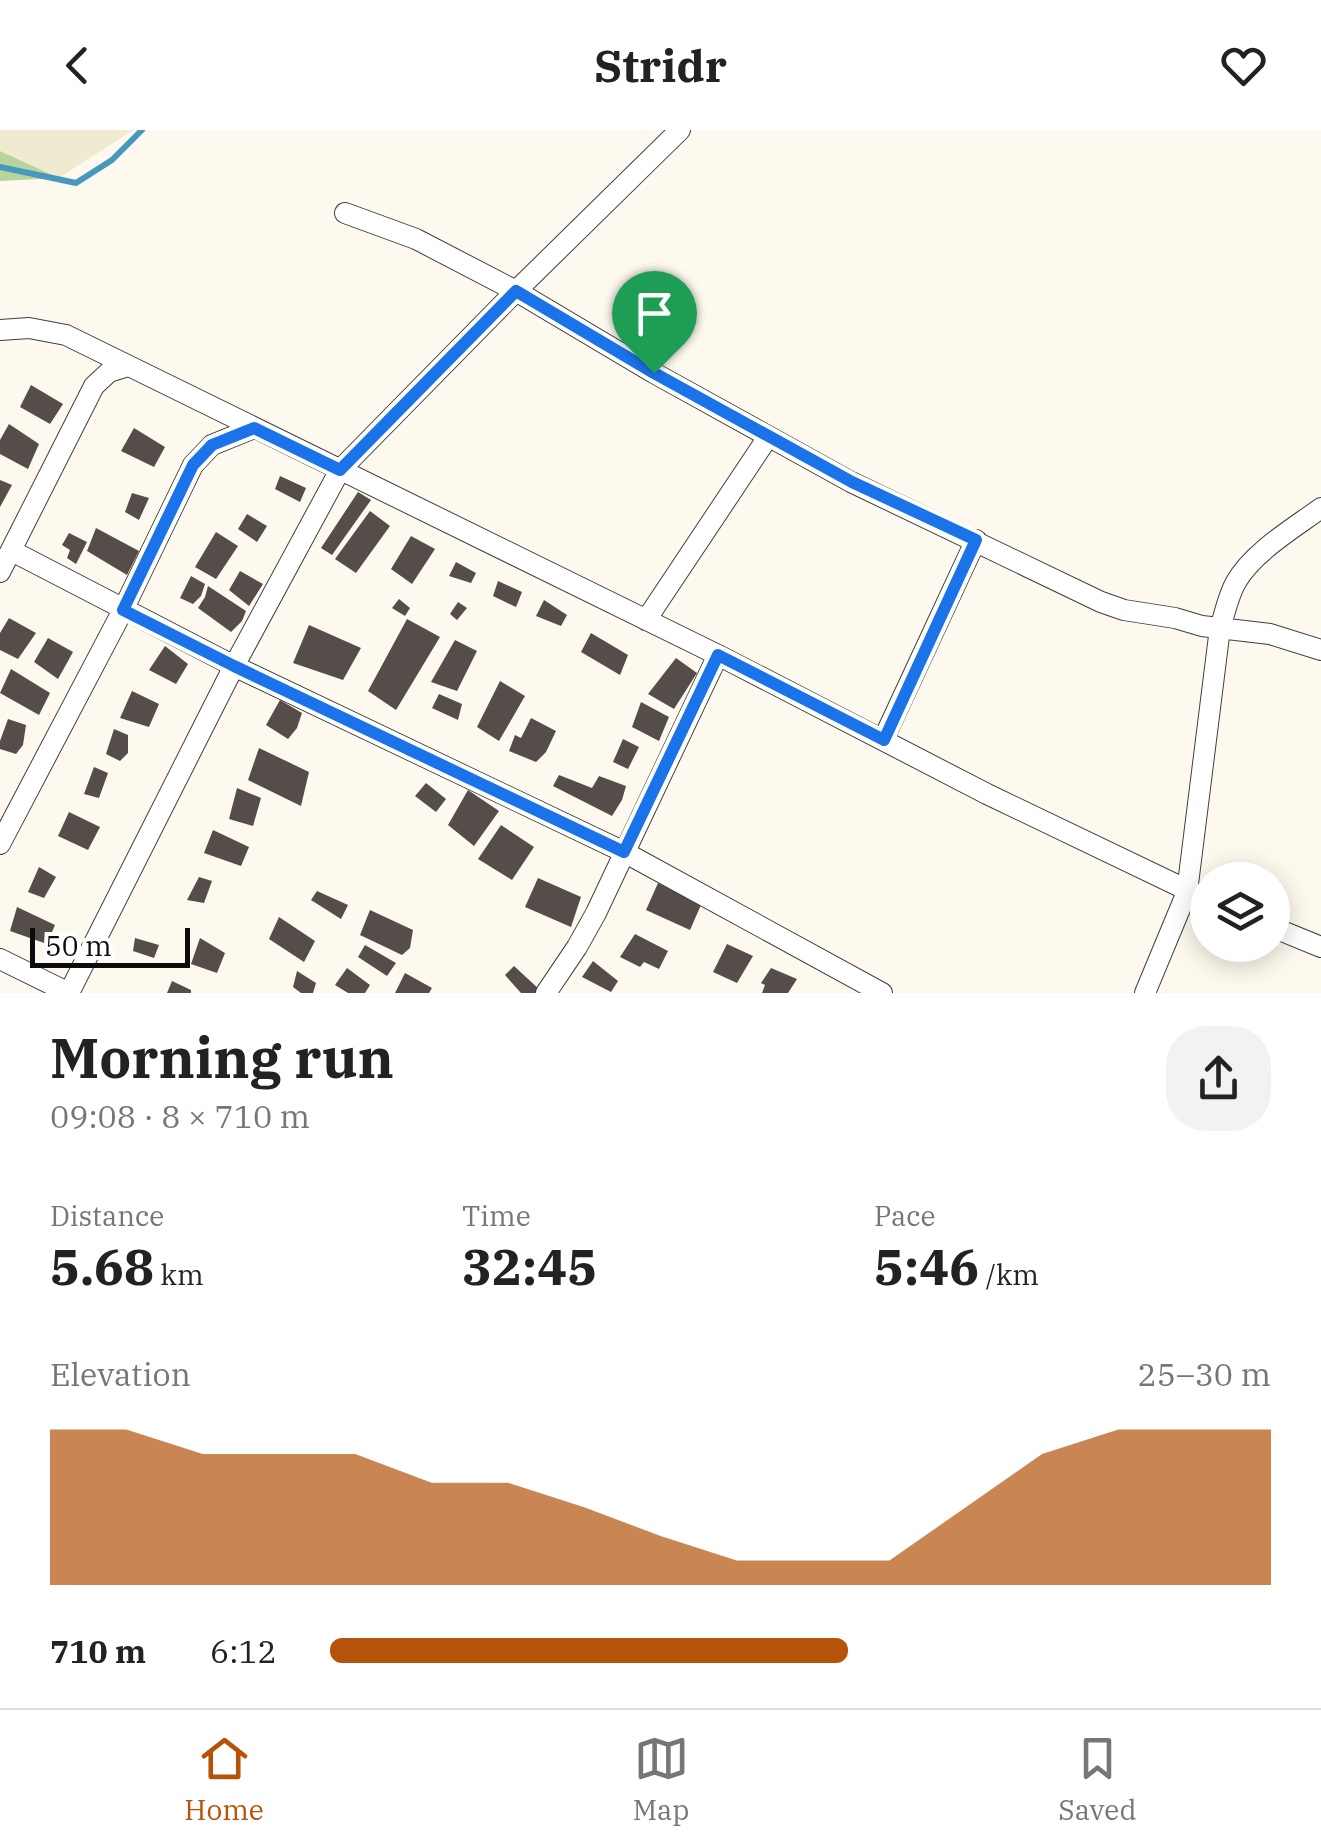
<!DOCTYPE html>
<html lang="en">
<head>
<meta charset="utf-8">
<style>
  body { margin:0; font-family:"IBM Plex Serif",serif; background:#f2f2f2; color:#222; height:100vh; display:flex; flex-direction:column; font-size:38px; white-space:nowrap }
  * { box-sizing:border-box; margin:0 }
  p { font-size:32px; color:#767676 }
  .icon { flex:none; width:55px; height:55px; fill:none; stroke:currentColor; stroke-width:2; stroke-linecap:round; stroke-linejoin:round }
  .map { position:relative; height:863px; overflow:hidden }
  .sheet { display:flex; flex-direction:column; background:#fff; flex:1 }
  .sheet>* { flex:none }
  .tools { position:absolute; left:1190px; top:732px; display:grid; gap:20px }
  .tools a { display:grid; place-items:center; width:100px; height:100px; border-radius:50%; background:#fff; box-shadow:0 5px 25px #0003; font-size:50px }
  .scale { position:absolute; left:30px; bottom:25px; width:160px; box-sizing:border-box; padding-left:10px; border:5px solid #0c0c0c; border-top:0; font-size:28px; line-height:35px; white-space:nowrap; color:#0c0c0c; -webkit-text-stroke:8px #fff; paint-order:stroke }
  .pin { position:absolute; display:grid; place-items:center; width:85px; height:85px; color:#fff; margin:-102px -42px; border-radius:50% 50% 50% 0; rotate:-45deg; box-shadow:0 0 10px #0007 }
  .pin .icon { rotate:45deg }
  .round { display:grid; place-items:center; flex:none; width:105px; height:105px; border-radius:40px; background:#f2f2f2 }
  .summary { display:flex; align-items:center; justify-content:space-between; height:170px; padding:0 50px }
  h1 { font-size:55px; font-weight:700; line-height:75px }
  .stats { display:grid; grid-template-columns:repeat(3,1fr); gap:15px; height:170px; padding:10px 50px }
  .stats div { display:grid; align-content:center }
  .stats b { font-size:50px; font-weight:700 }
  .stats small { font-size:28px; font-weight:400 }
  .stats p { font-size:28px }
  .chart { height:280px; padding:20px 50px }
  .chart p { display:flex; justify-content:space-between }
  .chart svg { width:100%; height:180px; margin-top:10px; fill:#b45309; opacity:.7 }
  ul { padding:0 50px; list-style:none; font-size:32px }
  li { display:grid; grid-template-columns:160px 120px 1fr; align-items:center; height:75px }
  li i { height:25px; border-radius:12px; background:#b45309 }
  header { display:flex; justify-content:space-between; align-items:center; height:130px; padding:0 50px; background:#fff; font-size:45px; font-weight:700 }
  .dock { display:flex; justify-content:space-around; align-items:center; height:140px; border-top:2px solid #e0e0e0; background:#fff; font-size:28px; color:#767676 }
  .dock a { display:grid; justify-items:center; gap:5px }
  .dock .selected { color:#b45309 }
  .map>svg:first-child { display:block }
</style>
</head>
<body>
<header><svg class="icon" aria-label="back" viewBox="0 0 24 24"><path d="M15 5l-7 7 7 7"/></svg>Stridr<svg class="icon" aria-label="heart" viewBox="0 0 24 24"><path d="M12 20l-8-8c-3-5 5-10 8-4 3-6 11-1 8 4z"/></svg></header>
<div class="map">
<svg width="1321" height="863" viewBox="0 0 1321 863">
  <rect width="100%" height="100%" fill="#fdf9ee"/>
  <path fill="#f0ebd0" d="M 0,0 L 133,0 L 59,48 L 0,21 Z"/>
  <path fill="#b9d39c" d="M 0,21 L 59,48 L 0,51 Z"/>
  <g fill="none" stroke-linecap="round" stroke-linejoin="round">
    <path stroke="#4797be" stroke-width="6" d="M 0,37 L 76,53 L 112,30 L 142,0"/>
  </g>
  <path fill="#544d4a" d="M 31,255 L 63,274 L 50,294 L 20,277 Z
    M 9,294 L 39,314 L 28,339 L 0,324 L 0,310 Z
    M 134,298 L 165,317 L 154,337 L 121,321 Z
    M 280,346 L 306,358 L 300,372 L 275,359 Z
    M 0,350 L 12,355 L 0,377 Z
    M 358,362 L 371,370 L 332,425 L 321,418 Z
    M 132,363 L 149,368 L 139,390 L 125,382 Z
    M 370,381 L 390,396 L 356,443 L 335,429 Z
    M 247,384 L 267,396 L 257,412 L 238,399 Z
    M 96,398 L 139,421 L 127,445 L 87,421 Z
    M 216,402 L 238,416 L 216,449 L 195,437 Z
    M 69,403 L 87,412 L 76,434 L 67,428 L 70,420 L 62,415 Z
    M 411,406 L 435,419 L 412,454 L 391,439 Z
    M 456,432 L 476,443 L 471,453 L 449,446 Z
    M 240,441 L 263,454 L 249,476 L 229,460 Z
    M 191,446 L 205,454 L 201,466 L 193,474 L 180,468 Z
    M 498,451 L 522,462 L 516,477 L 493,466 Z
    M 208,456 L 246,481 L 242,491 L 231,502 L 198,478 L 205,467 Z
    M 399,469 L 410,478 L 405,486 L 392,478 Z
    M 544,470 L 567,485 L 561,496 L 536,486 Z
    M 458,472 L 467,478 L 457,490 L 450,484 Z
    M 9,488 L 36,503 L 18,529 L 0,520 L 0,503 Z
    M 407,489 L 440,507 L 396,580 L 368,561 Z
    M 309,495 L 361,518 L 343,550 L 293,533 Z
    M 591,503 L 628,525 L 620,545 L 581,522 Z
    M 48,508 L 73,522 L 58,549 L 34,532 Z
    M 455,510 L 477,521 L 457,561 L 431,552 Z
    M 165,516 L 188,534 L 176,554 L 149,540 Z
    M 676,528 L 697,543 L 674,579 L 648,564 Z
    M 11,539 L 50,563 L 39,585 L 0,563 Z
    M 500,551 L 525,566 L 499,611 L 477,597 Z
    M 132,561 L 159,574 L 149,597 L 120,588 Z
    M 439,564 L 462,574 L 458,590 L 432,578 Z
    M 280,570 L 302,583 L 297,598 L 288,609 L 266,595 Z
    M 641,572 L 669,587 L 659,611 L 632,597 Z
    M 531,588 L 556,601 L 546,622 L 536,632 L 509,621 L 515,605 L 521,608 Z
    M 8,589 L 26,595 L 23,615 L 16,624 L 0,619 L 0,611 Z
    M 114,599 L 128,605 L 128,623 L 120,631 L 106,624 Z
    M 623,609 L 639,617 L 628,639 L 613,632 Z
    M 259,618 L 309,642 L 301,676 L 248,650 Z
    M 94,637 L 108,643 L 99,668 L 84,664 Z
    M 559,645 L 592,658 L 599,646 L 626,656 L 622,670 L 612,686 L 553,656 Z
    M 426,653 L 446,669 L 436,682 L 415,666 Z
    M 237,658 L 261,668 L 253,696 L 229,689 Z
    M 468,660 L 499,681 L 474,716 L 448,695 Z
    M 69,682 L 100,697 L 88,720 L 58,706 Z
    M 501,695 L 534,717 L 512,750 L 478,729 Z
    M 213,700 L 249,717 L 241,736 L 204,723 Z
    M 39,737 L 56,747 L 44,768 L 28,762 Z
    M 199,747 L 212,751 L 204,773 L 187,770 Z
    M 538,748 L 581,767 L 571,797 L 525,777 Z
    M 658,753 L 701,775 L 690,800 L 646,780 Z
    M 317,761 L 348,775 L 341,789 L 311,770 Z
    M 17,777 L 55,795 L 47,814 L 10,801 Z
    M 370,780 L 413,800 L 410,818 L 402,825 L 360,805 Z
    M 279,787 L 315,811 L 304,832 L 269,809 Z
    M 635,804 L 668,821 L 659,839 L 644,832 L 640,837 L 620,827 Z
    M 135,808 L 159,815 L 154,828 L 133,821 Z
    M 200,808 L 225,823 L 217,843 L 191,834 Z
    M 727,814 L 753,826 L 737,853 L 713,842 Z
    M 365,815 L 396,833 L 387,846 L 358,827 Z
    M 593,831 L 618,851 L 611,862 L 582,847 Z
    M 514,836 L 540,860 L 537,863 L 521,863 L 505,845 Z
    M 347,838 L 370,855 L 365,863 L 348,863 L 335,855 Z
    M 771,838 L 797,849 L 788,863 L 762,863 L 765,855 L 761,853 Z
    M 297,841 L 316,853 L 313,863 L 301,863 L 293,857 Z
    M 405,843 L 432,858 L 429,863 L 395,863 Z
    M 172,851 L 191,860 L 191,863 L 167,863 Z"/>
  <g fill="none" stroke-linecap="round" stroke-linejoin="round">
    <g stroke="#3f3f3f" stroke-width="22">
      <path id="minor" d="M 345,83 L 416,109 L 516,161 L 654,243 L 851,352 L 1101,472 L 1124,480 L 1175,488 L 1202,496 L 1270,504 L 1321,520
        M 0,200 L 29,198 L 66,205 L 718,525 L 987,664 L 1208,770
        M 12,421 L 234,536 L 624,722 L 882,863
        M 0,442 L 94,256 L 109,242 L 128,236
        M 646,490 L 768,307
        M 883,610 L 976,410
        M 0,714 L 123,480 L 193,335 L 212,315 L 254,298
        M 1272,797 L 1321,817
        M 0,829 L 69,863 L 234,536 L 340,340 L 516,161 L 680,0
        M 546,863 L 577,817 L 596,783 L 718,525
        M 1145,863 L 1187,762 L 1220,498 C 1225,483 1228,466 1236,452 C 1253,422 1294,398 1321,378"/>
    </g>
    <use href="#minor" stroke="#fff" stroke-width="20"/>
  </g>
  <g fill="none" stroke-linecap="round" stroke-linejoin="round">
    <g stroke="#fff" stroke-width="20">
      <path id="route" d="M 516,161 L 654,243 L 852,352 L 976,410 L 884,610 L 718,525 L 624,722 L 234,536 L 123,480 L 193,335 L 212,315 L 254,298 L 340,340 Z"/>
    </g>
    <use href="#route" stroke="#1a73e8" stroke-width="12"/>
  </g>
</svg>
<div class="tools">
<a><svg class="icon" aria-label="layers" viewBox="0 0 24 24"><path d="M12 4l9 5-9 5-9-5zM3 14l9 5 9-5"/></svg></a>
</div>
<div class="scale">50 m</div>
<div class="pin" style="left:654px;top:243px;background:#1e9e55"><svg class="icon" aria-label="arrive" viewBox="0 0 24 24"><path d="M6 21V4h12l-3 4 3 4H6"/></svg></div>
</div>
<section class="sheet">
<div class="summary"><div><h1>Morning run</h1><p>09:08 · 8 × 710 m</p></div><a class="round"><svg class="icon" aria-label="share" viewBox="0 0 24 24"><path d="M12 15V3M7 8l5-5 5 5M5 13v7h14v-7"/></svg></a></div>
<div class="stats">
<div><p>Distance</p><b>5.68<small> km</small></b></div>
<div><p>Time</p><b>32:45</b></div>
<div><p>Pace</p><b>5:46<small> /km</small></b></div>
</div>
<div class="chart"><p><span>Elevation</span>25–30 m</p>
<svg viewBox="0 0 160 44" preserveAspectRatio="none"><path d="M0 44V6L10 6L20 12L30 12L40 12L50 19L60 19L70 25L80 32L90 38L100 38L110 38L120 25L130 12L140 6L150 6L160 6V44z"/></svg>
</div>
<ul>
<li><b>710 m</b>6:12<i style="width:55%"></i></li>
</ul>
</section>
<nav class="dock">
<a class="selected"><svg class="icon" aria-label="home" viewBox="0 0 24 24"><path d="M3 11l9-7 9 7M6 9v11h12V9"/></svg>Home</a>
<a><svg class="icon" aria-label="map" viewBox="0 0 24 24"><path d="M3 6l6-2 6 2 6-2v14l-6 2-6-2-6 2zM9 4v14M15 6v14"/></svg>Map</a>
<a><svg class="icon" aria-label="saved" viewBox="0 0 24 24"><path d="M7 4h10v16l-5-4-5 4z"/></svg>Saved</a>
</nav>
</body>
</html>
